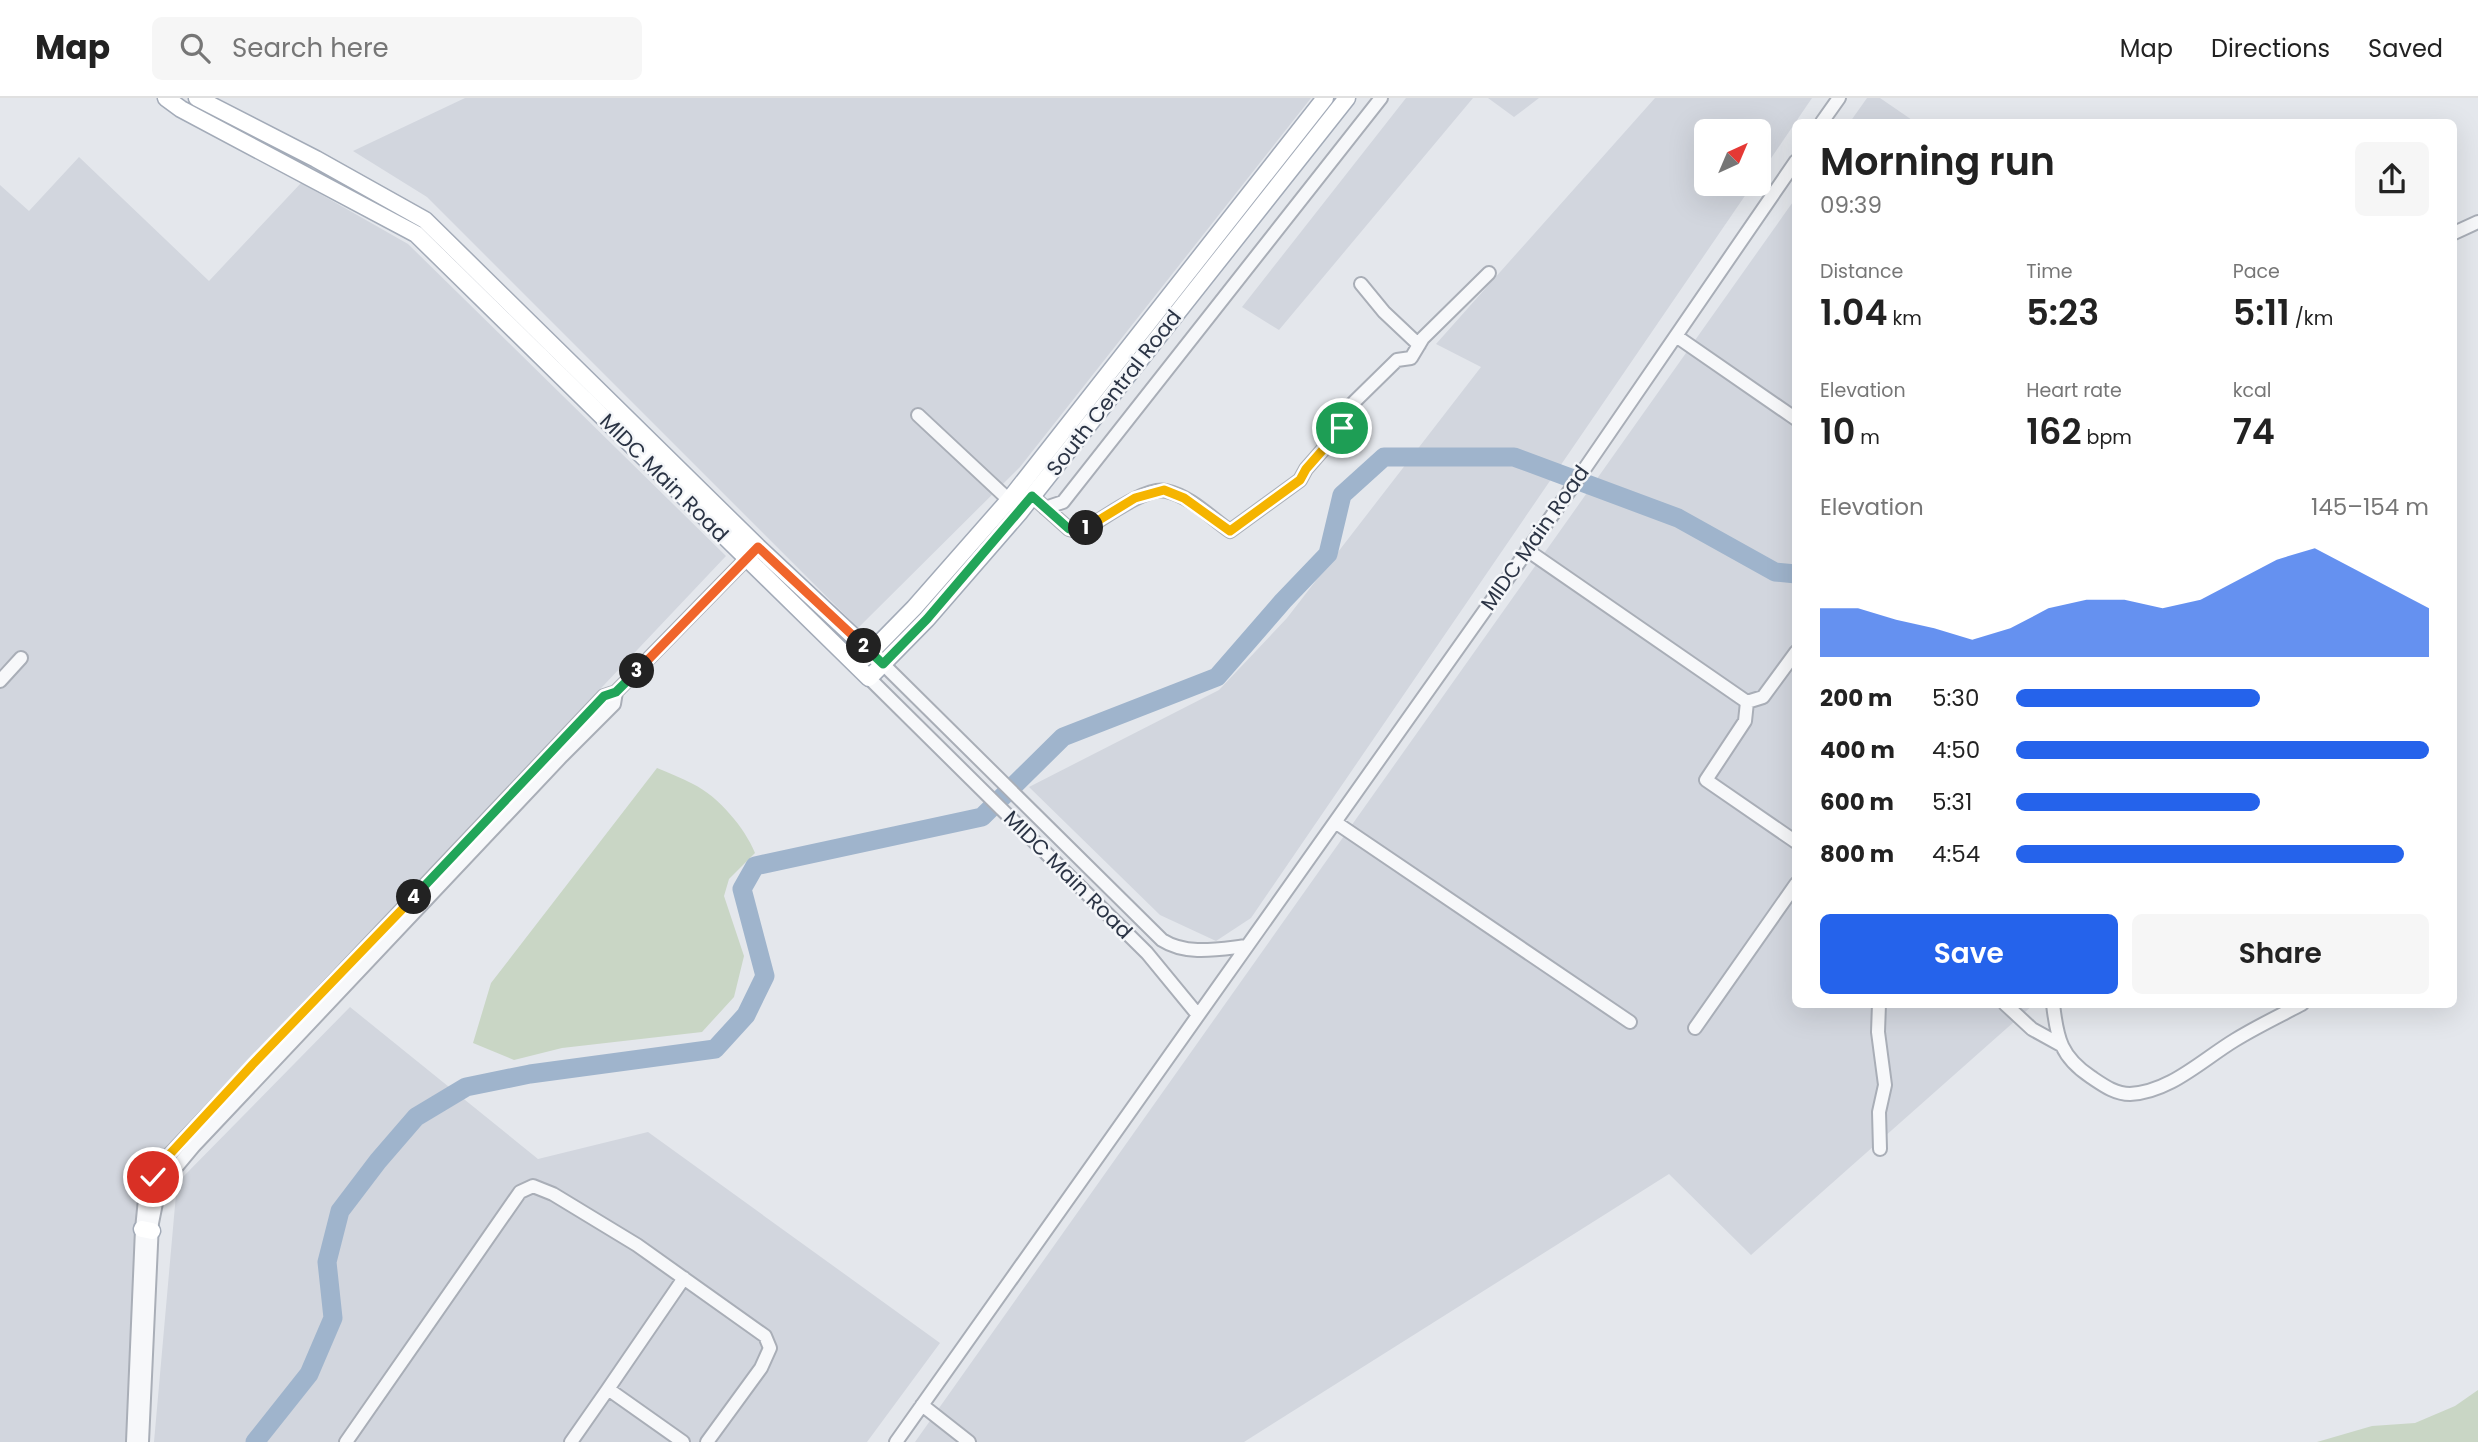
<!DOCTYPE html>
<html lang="en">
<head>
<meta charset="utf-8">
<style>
  body { margin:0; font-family:Poppins,sans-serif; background:#f6f6f6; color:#222; height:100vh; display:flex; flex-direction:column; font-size:26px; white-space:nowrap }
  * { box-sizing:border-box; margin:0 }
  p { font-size:23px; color:#767676 }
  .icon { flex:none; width:38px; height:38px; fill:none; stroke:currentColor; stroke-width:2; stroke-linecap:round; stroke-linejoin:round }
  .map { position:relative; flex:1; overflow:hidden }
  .drawer { position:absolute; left:1792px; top:21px; width:665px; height:889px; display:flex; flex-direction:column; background:#fff; border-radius:10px; box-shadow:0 7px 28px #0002 }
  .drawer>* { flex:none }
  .needle { width:46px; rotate:44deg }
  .fabs { position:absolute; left:1694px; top:21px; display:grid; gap:14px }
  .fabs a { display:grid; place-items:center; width:77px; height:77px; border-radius:10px; background:#fff; box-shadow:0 7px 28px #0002; font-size:35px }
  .pin { position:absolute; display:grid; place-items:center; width:60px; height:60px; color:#fff; margin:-30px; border:4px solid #fff; border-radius:50%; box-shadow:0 2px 7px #0007 }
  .km { position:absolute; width:35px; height:35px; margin:-18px; border-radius:50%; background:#222; color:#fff; font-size:19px; line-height:35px; text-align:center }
  .round { display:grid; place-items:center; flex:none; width:74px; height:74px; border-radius:10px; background:#f6f6f6 }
  .head { display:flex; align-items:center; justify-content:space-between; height:119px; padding:0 28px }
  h1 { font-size:38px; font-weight:600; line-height:52px }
  .metrics { display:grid; grid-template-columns:repeat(3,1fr); gap:10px; height:119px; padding:7px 28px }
  .metrics div { display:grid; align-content:center }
  .metrics b { font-size:35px; font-weight:600 }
  .metrics small { font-size:19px; font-weight:400 }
  .metrics p { font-size:19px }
  .chart { height:196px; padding:14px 28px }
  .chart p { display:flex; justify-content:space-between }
  .chart svg { width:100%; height:126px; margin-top:7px; fill:#2563eb; opacity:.7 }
  .button { display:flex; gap:14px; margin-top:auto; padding:14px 28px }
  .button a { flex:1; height:80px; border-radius:10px; background:#2563eb; color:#fff; font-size:28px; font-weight:600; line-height:80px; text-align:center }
  .button a+a { background:#f6f6f6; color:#222 }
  ul { padding:0 28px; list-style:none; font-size:23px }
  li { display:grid; grid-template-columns:112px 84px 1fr; align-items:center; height:52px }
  li i { height:18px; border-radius:9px; background:#2563eb }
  header { display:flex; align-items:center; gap:42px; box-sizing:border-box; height:98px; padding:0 35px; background:#fff; border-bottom:2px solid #e0e0e0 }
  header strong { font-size:33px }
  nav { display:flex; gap:38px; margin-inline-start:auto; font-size:24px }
  .search { width:490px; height:63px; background:#f6f6f6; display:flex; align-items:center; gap:18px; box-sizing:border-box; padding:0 24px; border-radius:10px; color:#767676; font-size:26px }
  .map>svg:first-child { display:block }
</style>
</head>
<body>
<header>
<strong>Map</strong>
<div class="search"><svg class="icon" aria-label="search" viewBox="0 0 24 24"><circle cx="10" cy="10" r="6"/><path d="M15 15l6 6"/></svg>Search here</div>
<nav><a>Map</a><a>Directions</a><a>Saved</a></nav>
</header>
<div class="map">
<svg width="2478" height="1344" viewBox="0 0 2478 1344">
  <rect width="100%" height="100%" fill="#e4e7ec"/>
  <path fill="#d2d6de" d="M 465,0 L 1311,0 L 1020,369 L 858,530 L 427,99 L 353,53 Z
    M 1406,0 L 1473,0 L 1279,232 L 1242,209 Z
    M 1488,0 L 1539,0 L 1514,19 Z
    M 1655,0 L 1812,0 L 1759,78 L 1759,33 L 1706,33 L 1706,86 L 1753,86 L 1251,820 L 1216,843 L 1160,817 L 1029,689 L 1219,592 L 1287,520 L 1481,269 L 1436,246 Z
    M 1867,0 L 1880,0 L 1915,24 L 1850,24 Z
    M 79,59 L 209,183 L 301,85 L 408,146 L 726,458 L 152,1065 L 132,1344 L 0,1344 L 0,87 L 29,113 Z
    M 1795,101 L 1796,906 L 2033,907 L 1751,1157 L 1669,1076 L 1244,1344 L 915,1344 Z
    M 350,909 L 538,1061 L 648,1034 L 940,1245 L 867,1344 L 154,1344 L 177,1085 Z"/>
  <path fill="#c9d6c5" d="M 657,670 C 669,675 682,680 693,686 C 718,698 745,730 755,755 L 729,781 L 724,798 L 744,858 L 734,899 L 702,934 L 562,950 L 514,962 L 473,945 L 491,885 Z
    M 2478,1292 L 2478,1344 L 2317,1344 L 2372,1328 L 2415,1325 L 2455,1308 Z"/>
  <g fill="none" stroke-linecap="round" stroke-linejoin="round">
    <path stroke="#9fb4cc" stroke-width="19" d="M 255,1344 L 309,1276 L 333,1220 L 327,1164 L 340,1113 L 378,1063 L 416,1019 L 466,989 L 530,976 L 715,951 L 746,917 L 765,878 L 742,791 L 755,768 L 982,719 L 1063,639 L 1217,579 L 1283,503 L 1328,456 L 1342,397 L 1384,359 L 1514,359 L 1678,420 L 1775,474 L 1796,476"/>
    <g stroke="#a9aeb7" stroke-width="16">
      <path id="minor" d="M 1822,24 L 1839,0
        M 2454,135 L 2478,124
        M 1361,186 L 1384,214 L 1419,247
        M 1676,238 L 1796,321
        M 918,317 L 1009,402
        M 1032,398 L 1069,431 L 1080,434 C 1099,424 1145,388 1166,393 C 1190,398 1210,419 1230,433 L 1300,382 L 1306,371 L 1342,330 L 1346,312 L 1397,262 L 1411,260 L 1423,240 L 1489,175
        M 1045,410 L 1063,404 L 1381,0
        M 1527,452 L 1747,604 L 1763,599 L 1796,554
        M 883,566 L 1162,842 C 1187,858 1219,851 1247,848
        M 869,580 L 1147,855 L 1198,917
        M 0,583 L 21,560
        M 1747,604 L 1745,623 L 1706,682 L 1796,744
        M 1335,724 L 1630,924
        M 1879,906 L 1878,934 L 1885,987 L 1879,1014 L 1880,1051
        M 2005,906 L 2032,931 L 2061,947
        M 2053,906 C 2057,941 2061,959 2091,979 C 2103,987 2115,996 2130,996 C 2170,994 2202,962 2235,942 C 2256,929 2279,918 2302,906
        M 1695,930 L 1796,786
        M 608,1291 L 684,1180
        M 922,1307 L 969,1344
        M 133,1344 L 142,1131 L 145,1101 L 153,1079 L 169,1057 L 604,598 L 616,594 L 753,454
        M 142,1344 L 152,1125 L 157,1100 L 169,1078 L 194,1048 L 562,658 L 614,606 L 616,594
        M 346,1344 L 520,1094 L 533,1088 L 553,1096 L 637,1147 L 765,1238 L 770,1250 L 761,1270 L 707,1344
        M 571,1344 L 608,1291 L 683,1344
        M 896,1344 L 1568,395 L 1796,63"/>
    </g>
    <g stroke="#a3abb8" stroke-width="19">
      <path id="major" d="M 166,0 L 181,11 L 416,136 L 869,580 L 927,521 L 1019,415 L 1347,0
        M 197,0 L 316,61 L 425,122 L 758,449 L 883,566
        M 865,560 L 914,510 L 1009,402 L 1325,0
        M 142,1131 L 152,1133"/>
    </g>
    <use href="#minor" stroke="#f7f8fa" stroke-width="12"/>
    <use href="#major" stroke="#fff" stroke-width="16"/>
  </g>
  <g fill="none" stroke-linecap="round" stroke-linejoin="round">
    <g stroke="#fff" stroke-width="14">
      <path id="split-1" d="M 1086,430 L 1135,400 L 1164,392 L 1184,400 L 1230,433 L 1300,382 L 1306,371 L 1342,330"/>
    </g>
    <g stroke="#fff" stroke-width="14">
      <path id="split-2" d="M 864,548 L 883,566 L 927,521 L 1032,398 L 1069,431 L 1080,434 L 1086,430"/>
    </g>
    <g stroke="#fff" stroke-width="14">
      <path id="split-3" d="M 637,573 L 758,449 L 864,548"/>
    </g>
    <g stroke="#fff" stroke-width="14">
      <path id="split-4" d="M 414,799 L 604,598 L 616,594 L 637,573"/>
    </g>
    <g stroke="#fff" stroke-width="14">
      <path id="split-5" d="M 153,1079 L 169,1057 L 253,966 L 414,799"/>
    </g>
    <use href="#split-1" stroke="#f5b400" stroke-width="9"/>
    <use href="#split-2" stroke="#22a559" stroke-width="9"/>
    <use href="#split-3" stroke="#f0652b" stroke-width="9"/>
    <use href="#split-4" stroke="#22a559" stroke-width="9"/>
    <use href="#split-5" stroke="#f5b400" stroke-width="9"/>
  </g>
  <g text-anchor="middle" stroke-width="5" stroke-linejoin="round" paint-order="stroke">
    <g font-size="21" fill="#2b3445" stroke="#f4f6f9">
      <text transform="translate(1114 295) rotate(-52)" y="7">South Central Road</text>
      <text transform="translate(664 380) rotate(45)" y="7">MIDC Main Road</text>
      <text transform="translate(1535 440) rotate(-55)" y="7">MIDC Main Road</text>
      <text transform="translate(1068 777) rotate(45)" y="7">MIDC Main Road</text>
    </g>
  </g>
</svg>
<div class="fabs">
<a><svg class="needle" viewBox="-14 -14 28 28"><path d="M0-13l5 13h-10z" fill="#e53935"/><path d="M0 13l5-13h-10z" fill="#767676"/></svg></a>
</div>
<div class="pin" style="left:1342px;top:330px;background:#1e9e55"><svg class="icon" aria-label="arrive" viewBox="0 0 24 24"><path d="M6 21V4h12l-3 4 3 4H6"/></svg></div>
<div class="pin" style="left:153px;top:1079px;background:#d93025"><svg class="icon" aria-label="check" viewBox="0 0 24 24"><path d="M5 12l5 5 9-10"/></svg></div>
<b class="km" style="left:1086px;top:430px">1</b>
<b class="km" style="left:864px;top:548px">2</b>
<b class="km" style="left:637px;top:573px">3</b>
<b class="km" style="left:414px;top:799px">4</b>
<section class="drawer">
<div class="head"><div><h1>Morning run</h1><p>09:39</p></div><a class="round"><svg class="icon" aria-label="share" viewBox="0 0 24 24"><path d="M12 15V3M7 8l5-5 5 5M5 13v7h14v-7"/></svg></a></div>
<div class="metrics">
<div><p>Distance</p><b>1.04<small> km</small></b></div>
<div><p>Time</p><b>5:23</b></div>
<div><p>Pace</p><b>5:11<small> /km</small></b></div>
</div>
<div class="metrics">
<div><p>Elevation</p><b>10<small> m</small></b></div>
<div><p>Heart rate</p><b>162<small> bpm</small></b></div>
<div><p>kcal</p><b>74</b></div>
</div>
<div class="chart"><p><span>Elevation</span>145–154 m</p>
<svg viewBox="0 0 160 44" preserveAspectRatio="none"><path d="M0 44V27L10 27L20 31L30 34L40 38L50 34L60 27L70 24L80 24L90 27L100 24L110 17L120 10L130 6L140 13L150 20L160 27V44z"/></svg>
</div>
<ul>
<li><b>200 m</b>5:30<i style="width:59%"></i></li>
<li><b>400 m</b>4:50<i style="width:100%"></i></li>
<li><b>600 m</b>5:31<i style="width:59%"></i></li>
<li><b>800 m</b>4:54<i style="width:94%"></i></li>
</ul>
<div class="button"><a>Save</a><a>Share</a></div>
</section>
</div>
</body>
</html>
